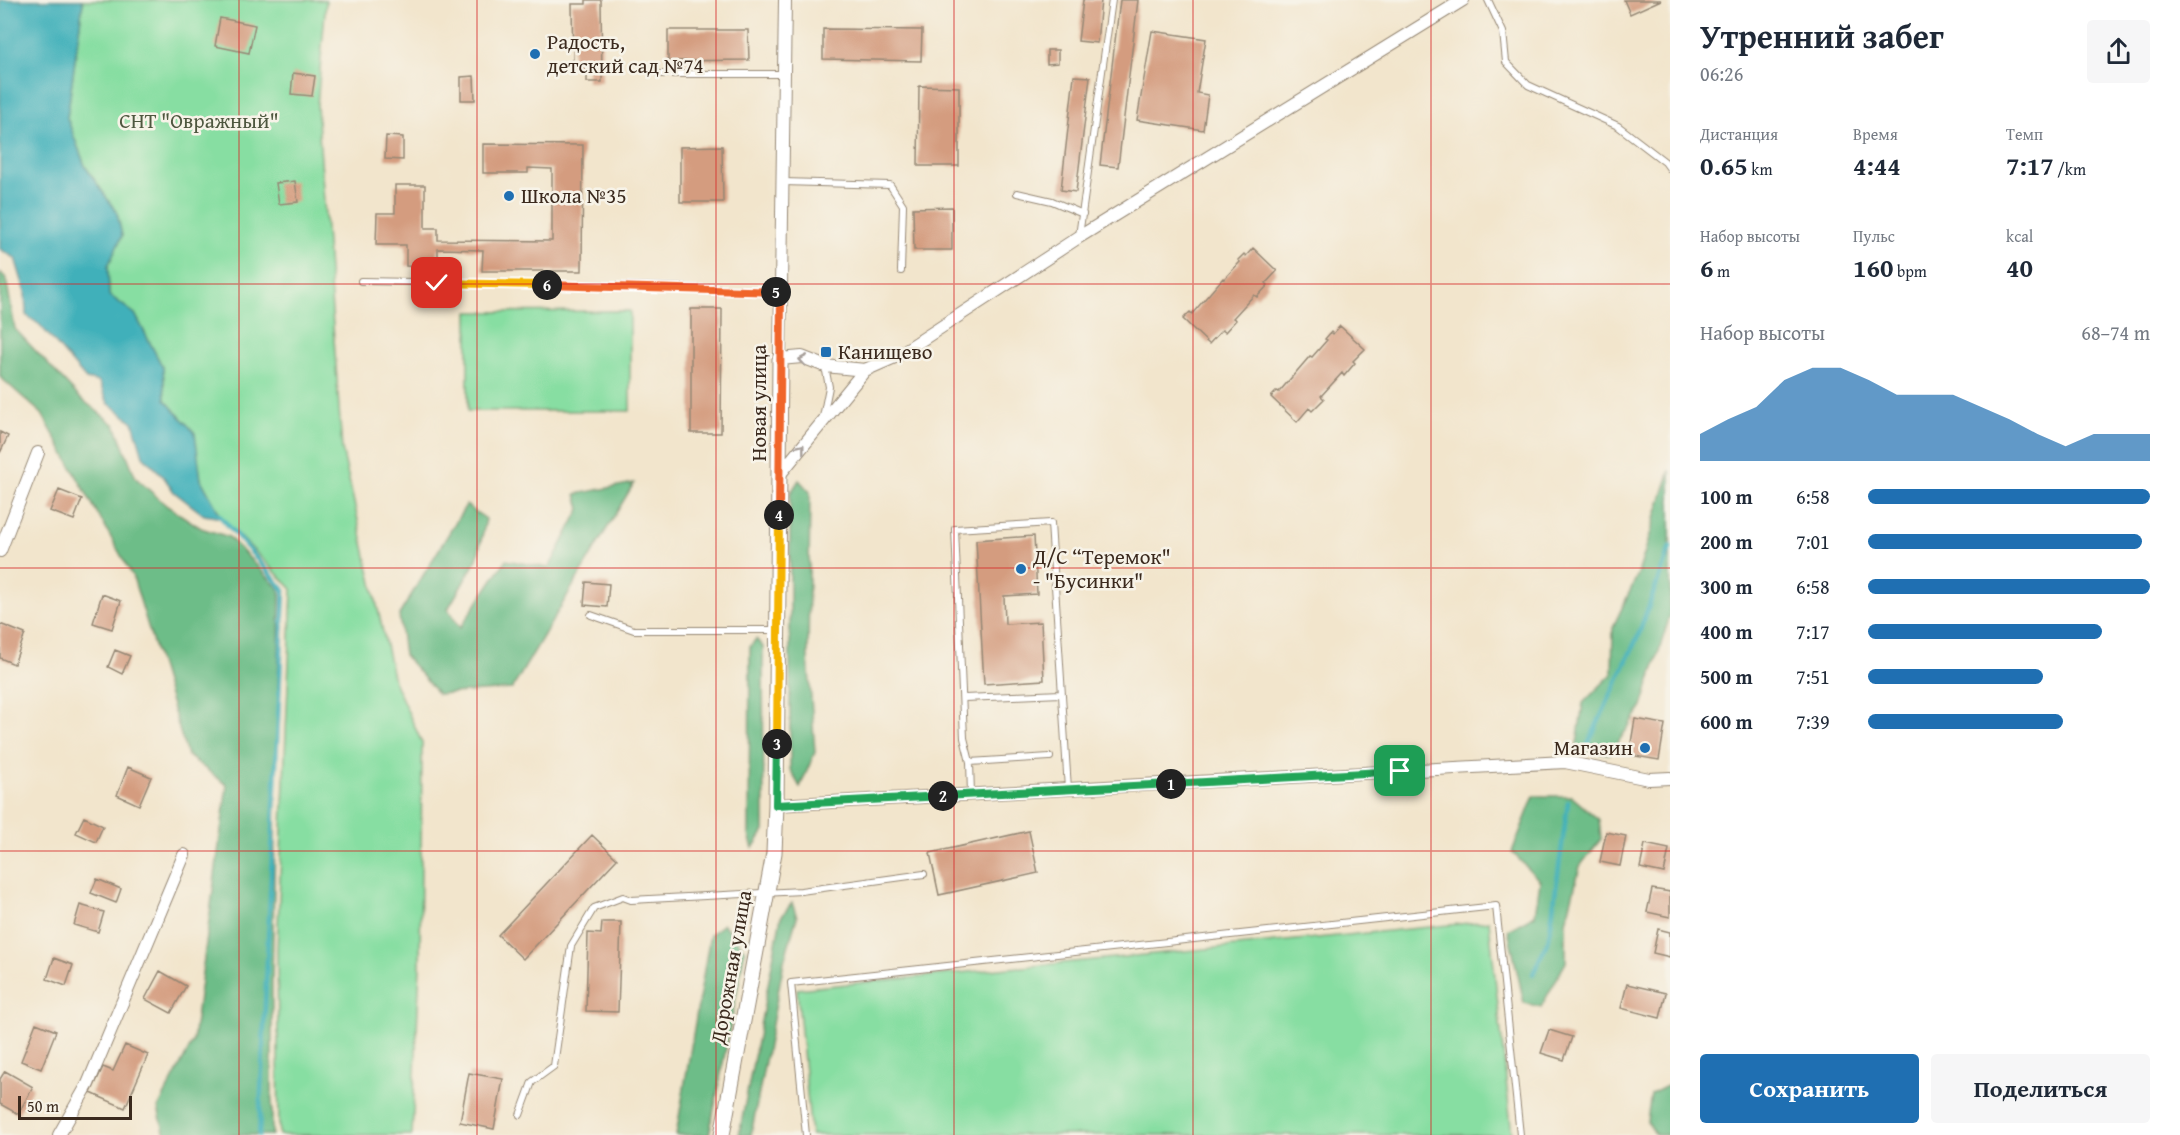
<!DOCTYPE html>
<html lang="ru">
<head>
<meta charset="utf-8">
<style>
  body { margin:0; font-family:"Gentium Book Plus",serif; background:#f6f6f7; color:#1f2937; height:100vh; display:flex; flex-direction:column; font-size:22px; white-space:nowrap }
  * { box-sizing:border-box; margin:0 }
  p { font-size:20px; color:#747a83 }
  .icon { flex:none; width:33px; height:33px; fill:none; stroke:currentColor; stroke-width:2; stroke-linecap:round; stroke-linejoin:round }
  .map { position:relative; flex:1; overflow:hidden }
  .details { display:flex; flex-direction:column; background:#fff; width:510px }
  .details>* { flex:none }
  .scale { position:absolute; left:18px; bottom:15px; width:114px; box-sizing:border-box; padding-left:6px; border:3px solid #3b2a1e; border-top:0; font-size:16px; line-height:21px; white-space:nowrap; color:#3b2a1e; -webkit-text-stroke:4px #f7f3e8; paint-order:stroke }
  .pin { position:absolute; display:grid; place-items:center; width:51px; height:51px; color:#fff; margin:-26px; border-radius:12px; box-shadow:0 3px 9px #0006 }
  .km { position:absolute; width:30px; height:30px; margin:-15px; border-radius:50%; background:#222; color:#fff; font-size:16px; line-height:30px; text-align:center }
  .round { display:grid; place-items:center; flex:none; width:63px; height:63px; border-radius:6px; background:#f6f6f7 }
  .overview { display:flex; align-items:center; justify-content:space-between; height:102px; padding:0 30px }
  h1 { font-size:33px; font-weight:600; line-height:45px }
  .metrics { display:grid; grid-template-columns:repeat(3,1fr); gap:9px; height:102px; padding:6px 30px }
  .metrics div { display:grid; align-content:center }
  .metrics b { font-size:26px; font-weight:600 }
  .metrics small { font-size:16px; font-weight:400 }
  .metrics p { font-size:16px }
  .chart { height:168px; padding:12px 30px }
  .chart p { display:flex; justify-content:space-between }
  .chart svg { width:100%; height:108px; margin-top:6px; fill:#1f6fb2; opacity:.7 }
  .action { display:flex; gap:12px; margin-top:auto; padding:12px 30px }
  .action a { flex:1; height:69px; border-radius:6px; background:#1f6fb2; color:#fff; font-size:24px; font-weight:600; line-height:69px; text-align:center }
  .action a+a { background:#f6f6f7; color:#1f2937 }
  ul { padding:0 30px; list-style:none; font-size:20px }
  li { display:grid; grid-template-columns:96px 72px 1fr; align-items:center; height:45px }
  li i { height:15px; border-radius:8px; background:#1f6fb2 }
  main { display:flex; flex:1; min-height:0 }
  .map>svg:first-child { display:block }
</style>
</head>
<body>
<main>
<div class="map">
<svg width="1670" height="1135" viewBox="0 0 1670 1135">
  <rect width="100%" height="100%" fill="#f7f3e8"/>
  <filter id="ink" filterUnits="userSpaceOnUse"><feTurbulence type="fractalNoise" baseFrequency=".0167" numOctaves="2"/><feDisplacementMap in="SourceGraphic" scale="12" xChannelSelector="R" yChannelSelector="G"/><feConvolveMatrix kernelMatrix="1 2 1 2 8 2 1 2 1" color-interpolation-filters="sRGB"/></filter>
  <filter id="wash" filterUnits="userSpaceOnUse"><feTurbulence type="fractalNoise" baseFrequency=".008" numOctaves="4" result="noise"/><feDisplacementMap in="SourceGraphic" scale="24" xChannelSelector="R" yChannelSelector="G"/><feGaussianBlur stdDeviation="1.35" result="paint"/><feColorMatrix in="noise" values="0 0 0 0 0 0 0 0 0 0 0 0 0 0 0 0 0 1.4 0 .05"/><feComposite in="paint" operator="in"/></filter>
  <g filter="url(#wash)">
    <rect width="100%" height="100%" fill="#f2e5cc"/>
    <path fill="#87dea2" stroke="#618460" stroke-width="1.5" d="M 81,0 L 326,0 L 317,106 L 342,449 L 394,681 L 422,743 L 420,966 L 412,1135 L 279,1135 L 277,950 L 292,589 L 222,518 L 201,480 L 190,428 L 165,400 L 163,368 L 135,314 L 109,295 L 108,266 L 122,236 L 117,213 L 85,166 L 67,118 L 83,2 Z
      M 630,311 L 630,411 L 468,411 L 468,312 Z
      M 1489,921 L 1512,1135 L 811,1135 L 797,989 Z"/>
    <path fill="#6dbd88" stroke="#547453" stroke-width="1.5" d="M 0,272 L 6,278 L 15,329 L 80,398 L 115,425 L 136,478 L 167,506 L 201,528 L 229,537 L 280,590 L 272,983 L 272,1135 L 165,1135 L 158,1108 L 193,1041 L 227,785 L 187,755 L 133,577 L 42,414 L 0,377 Z
      M 1670,470 L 1670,615 L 1642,707 L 1610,754 L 1576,750 L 1583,703 L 1612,674 L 1613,627 L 1638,574 Z
      M 799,480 L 810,492 L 808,657 L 815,752 L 800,787 L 790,769 L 790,494 Z
      M 634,483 L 512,689 L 438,694 L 404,655 L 399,615 L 466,505 L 486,519 L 477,559 L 448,609 L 460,628 L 506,560 L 549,568 L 580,509 L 576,494 Z
      M 756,639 L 763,647 L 764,831 L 753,848 L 749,835 L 750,647 Z
      M 1534,796 L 1571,796 L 1599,820 L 1601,839 L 1580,866 L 1566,922 L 1566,962 L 1541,1007 L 1524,1003 L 1508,930 L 1535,915 L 1540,881 L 1512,852 Z
      M 792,903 L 797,917 L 784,961 L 751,1135 L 739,1135 L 781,917 Z
      M 723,924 L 745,950 L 709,1135 L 676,1135 L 710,935 Z
      M 1667,1086 L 1670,1087 L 1670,1135 L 1656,1135 L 1647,1121 L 1651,1094 Z"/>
    <path fill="#40b0ba" stroke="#3e6d6c" stroke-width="1.5" d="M 0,0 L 81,0 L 83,2 L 67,118 L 85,166 L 117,213 L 122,236 L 108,266 L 109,295 L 135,314 L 163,368 L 165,400 L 195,433 L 201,480 L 222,518 L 204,515 L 174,492 L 163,476 L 143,456 L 133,422 L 108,403 L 99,382 L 86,379 L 40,325 L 26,315 L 25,291 L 15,258 L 0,249 Z"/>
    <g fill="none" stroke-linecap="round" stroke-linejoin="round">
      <path stroke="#40b0ba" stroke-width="4.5" d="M 219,515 L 284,590 L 259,1135
        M 1588,744 L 1638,636 L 1670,547
        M 1533,974 L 1549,938 L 1568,802"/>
    </g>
    <g id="blocks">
      <path fill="#d49c7f" d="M 586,0 L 601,0 L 602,82 L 587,82 L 587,67 L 573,67 L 572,4 L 586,4 Z
        M 1083,0 L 1101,0 L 1097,43 L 1078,41 Z
        M 1120,0 L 1138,0 L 1118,167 L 1100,165 Z
        M 1624,0 L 1661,0 L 1630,14 Z
        M 220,18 L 255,25 L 249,53 L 215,46 Z
        M 823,29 L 922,30 L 921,61 L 823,59 Z
        M 668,30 L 748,30 L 749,60 L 668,61 Z
        M 1152,31 L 1206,39 L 1197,93 L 1208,95 L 1203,130 L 1137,120 Z
        M 1047,50 L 1058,50 L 1058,63 L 1047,64 Z
        M 293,73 L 315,76 L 312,96 L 291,94 Z
        M 474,76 L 475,100 L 461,100 L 461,77 Z
        M 1074,76 L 1090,77 L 1076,192 L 1061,190 Z
        M 919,86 L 959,87 L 959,166 L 918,166 Z
        M 386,136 L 403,137 L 403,160 L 385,159 Z
        M 483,144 L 583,145 L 582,271 L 482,271 L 483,250 L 438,249 L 438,267 L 406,266 L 406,245 L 376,245 L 377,213 L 395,213 L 395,185 L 425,185 L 425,228 L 438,228 L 438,240 L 552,241 L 552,169 L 528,168 L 528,173 L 483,173 Z
        M 722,146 L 723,202 L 680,202 L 680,147 Z
        M 295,181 L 298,202 L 279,204 L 276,183 Z
        M 952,207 L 952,250 L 914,250 L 913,208 Z
        M 1253,248 L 1277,271 L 1266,283 L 1268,285 L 1257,297 L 1254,295 L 1233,318 L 1236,320 L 1225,332 L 1222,330 L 1209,344 L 1183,319 L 1190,312 L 1192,314 L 1223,278 L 1224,279 L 1240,262 L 1238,260 L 1244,254 L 1246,256 Z
        M 691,309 L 722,309 L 721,433 L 691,433 Z
        M 1340,326 L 1365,349 L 1353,361 L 1355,363 L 1344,376 L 1342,373 L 1321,396 L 1324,399 L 1312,411 L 1309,408 L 1297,422 L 1271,397 L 1277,391 L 1279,392 L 1310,356 L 1312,357 L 1327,340 L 1325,339 L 1331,332 L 1333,334 Z
        M 0,432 L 8,436 L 0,453 Z
        M 59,490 L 82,499 L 74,520 L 50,511 Z
        M 1034,536 L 1037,594 L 1004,596 L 1005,624 L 1041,622 L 1044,680 L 984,684 L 976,540 Z
        M 586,582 L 609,584 L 607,607 L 584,605 Z
        M 102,594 L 121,601 L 112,629 L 93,623 Z
        M 0,624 L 25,634 L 14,664 L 0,658 Z
        M 115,650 L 130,656 L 122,674 L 108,667 Z
        M 1635,719 L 1665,724 L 1659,760 L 1629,755 Z
        M 128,767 L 151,777 L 139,805 L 117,795 Z
        M 84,817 L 103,826 L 96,842 L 76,833 Z
        M 1029,831 L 1038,873 L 939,895 L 930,853 Z
        M 1606,832 L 1626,836 L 1620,866 L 1600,862 Z
        M 592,835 L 617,859 L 523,959 L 498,935 Z
        M 1645,844 L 1669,849 L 1664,873 L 1640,868 Z
        M 97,879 L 121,889 L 116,903 L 91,893 Z
        M 1652,889 L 1670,892 L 1670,917 L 1647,912 Z
        M 80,905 L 104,912 L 98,932 L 74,925 Z
        M 602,922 L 621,922 L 618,1012 L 586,1011 L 588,933 L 601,934 Z
        M 1658,929 L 1670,932 L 1670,957 L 1653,953 Z
        M 54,958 L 73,965 L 66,986 L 47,979 Z
        M 160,971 L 186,986 L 171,1013 L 145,999 Z
        M 1627,984 L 1666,993 L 1660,1018 L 1621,1008 Z
        M 36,1023 L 56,1031 L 41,1069 L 21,1061 Z
        M 1549,1030 L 1572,1037 L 1564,1060 L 1541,1053 Z
        M 125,1045 L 148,1055 L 125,1108 L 91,1093 L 103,1067 L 113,1071 Z
        M 5,1071 L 33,1087 L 18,1114 L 0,1104 L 0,1079 Z
        M 469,1073 L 503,1079 L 494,1129 L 460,1122 Z"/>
    </g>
  </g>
  <g filter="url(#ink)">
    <use href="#blocks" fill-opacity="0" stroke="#968875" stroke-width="1.5"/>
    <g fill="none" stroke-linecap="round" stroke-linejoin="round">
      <g stroke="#968875" stroke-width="8">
        <path id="service" d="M 1488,0 L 1503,32 L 1506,62 L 1528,85 L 1618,126 L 1665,162 L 1670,169
          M 659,74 L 784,74
          M 783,182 L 890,185 L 903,205 L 901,271
          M 1017,193 L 1052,201 L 1083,214
          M 1079,236 L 1112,0
          M 361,281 L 665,287 L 781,292
          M 823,417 L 829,387 L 825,366
          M 591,615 L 634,630 L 777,630
          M 964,698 L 1061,694
          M 970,762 L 1050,757
          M 971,794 L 970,762 L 964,738 L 955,529 L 1051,523 L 1068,789
          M 520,1115 L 532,1082 L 554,1066 L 571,946 L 594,908 L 623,897 L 631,900 L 801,891 L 924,874
          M 806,1135 L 791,983 L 1496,906 L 1520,1135"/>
      </g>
      <g stroke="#968875" stroke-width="14">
        <path id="minor" d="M 785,0 L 780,359 L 802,357 L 825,366 L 865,370
          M 780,474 L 865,370 L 897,356 L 1079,237 L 1463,0
          M 0,551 L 38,453
          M 776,805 L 1565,762 L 1649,779 L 1670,778
          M 59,1135 L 88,1084 L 184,855"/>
      </g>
      <g stroke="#968875" stroke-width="17">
        <path id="tertiary" d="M 722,1135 L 774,853 L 776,805 L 780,359"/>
      </g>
      <use href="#service" stroke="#fff" stroke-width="6"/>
      <use href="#minor" stroke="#fff" stroke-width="12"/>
      <use href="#tertiary" stroke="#fff" stroke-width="15"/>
    </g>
    <defs><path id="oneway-chevron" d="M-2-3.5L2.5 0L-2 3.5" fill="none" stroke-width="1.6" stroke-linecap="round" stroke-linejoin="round" transform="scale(1.5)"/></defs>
    <g stroke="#a79f9a">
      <use href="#oneway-chevron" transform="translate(803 360) rotate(-170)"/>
      <use href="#oneway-chevron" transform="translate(801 448) rotate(-52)"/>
    </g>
  </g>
  <g fill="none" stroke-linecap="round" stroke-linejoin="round" filter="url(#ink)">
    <g stroke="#fff" stroke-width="12">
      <path id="split-1" d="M 1171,784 L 1400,771"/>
    </g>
    <g stroke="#fff" stroke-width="12">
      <path id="split-2" d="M 943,796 L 1171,784"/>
    </g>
    <g stroke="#fff" stroke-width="12">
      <path id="split-3" d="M 777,744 L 776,805 L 943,796"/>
    </g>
    <g stroke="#fff" stroke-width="12">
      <path id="split-4" d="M 777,744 L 779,515"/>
    </g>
    <g stroke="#fff" stroke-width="12">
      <path id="split-5" d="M 776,292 L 781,292 L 779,515"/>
    </g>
    <g stroke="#fff" stroke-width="12">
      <path id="split-6" d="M 547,285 L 776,292"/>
    </g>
    <g stroke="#fff" stroke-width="12">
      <path id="split-7" d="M 437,283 L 547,285"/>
    </g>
    <use href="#split-1" stroke="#22a559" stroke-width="8"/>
    <use href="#split-2" stroke="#22a559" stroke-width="8"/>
    <use href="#split-3" stroke="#22a559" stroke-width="8"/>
    <use href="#split-4" stroke="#f5b400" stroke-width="8"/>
    <use href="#split-5" stroke="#f0652b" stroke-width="8"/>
    <use href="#split-6" stroke="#f0652b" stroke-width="8"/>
    <use href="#split-7" stroke="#f5b400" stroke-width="8"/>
  </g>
  <path fill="none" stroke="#d62828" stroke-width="1.5" stroke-opacity="0.55" d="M 239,0 L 239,1135M 477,0 L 477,1135M 716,0 L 716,1135M 954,0 L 954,1135M 1193,0 L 1193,1135M 1431,0 L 1431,1135M 0,284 L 1670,284M 0,568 L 1670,568M 0,851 L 1670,851"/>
  <g fill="#1f6fb2" stroke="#f7f3e8" stroke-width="2">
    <circle cx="535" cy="54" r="6"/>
    <circle cx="509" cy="196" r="6"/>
    <rect x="820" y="346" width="12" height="12" rx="3"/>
    <circle cx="1021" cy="569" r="6"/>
    <circle cx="1645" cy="748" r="6"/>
  </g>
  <g text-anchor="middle" stroke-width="5" stroke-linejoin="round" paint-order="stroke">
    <g font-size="21" fill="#3b2a1e" stroke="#f7f3e8" text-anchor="start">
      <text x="547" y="49">Радость,<tspan x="547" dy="24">детский сад №74</tspan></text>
      <text x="521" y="203">Школа №35</text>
      <text x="838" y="359">Канищево</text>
      <text x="1033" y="564">Д/С “Теремок"<tspan x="1033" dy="24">- "Бусинки"</tspan></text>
      <text x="1633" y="755" text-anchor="end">Магазин</text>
    </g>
    <g font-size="21" fill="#4e573f" stroke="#f7f3e8">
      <text x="199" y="128">СНТ "Овражный"</text>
    </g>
    <g font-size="21" fill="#3b2a1e" stroke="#f7f3e8">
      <text transform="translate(759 403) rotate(-90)" y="7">Новая улица</text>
      <text transform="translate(731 967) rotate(-80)" y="7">Дорожная улица</text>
    </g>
  </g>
</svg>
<div class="scale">50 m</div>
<div class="pin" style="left:1400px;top:771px;background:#1e9e55"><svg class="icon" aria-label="arrive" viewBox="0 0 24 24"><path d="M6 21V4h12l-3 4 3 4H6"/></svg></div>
<div class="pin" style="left:437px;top:283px;background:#d93025"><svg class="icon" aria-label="check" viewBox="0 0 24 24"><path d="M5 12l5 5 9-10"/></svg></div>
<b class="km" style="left:1171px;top:784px">1</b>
<b class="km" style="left:943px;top:796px">2</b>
<b class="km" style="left:777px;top:744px">3</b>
<b class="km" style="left:779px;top:515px">4</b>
<b class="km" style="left:776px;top:292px">5</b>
<b class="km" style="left:547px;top:285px">6</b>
</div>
<section class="details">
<div class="overview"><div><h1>Утренний забег</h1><p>06:26</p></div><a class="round"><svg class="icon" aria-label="share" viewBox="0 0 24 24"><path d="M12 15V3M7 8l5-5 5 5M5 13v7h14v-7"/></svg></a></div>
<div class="metrics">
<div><p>Дистанция</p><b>0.65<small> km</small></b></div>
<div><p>Время</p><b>4:44</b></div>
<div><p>Темп</p><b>7:17<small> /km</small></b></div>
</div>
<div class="metrics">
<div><p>Набор высоты</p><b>6<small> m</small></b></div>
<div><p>Пульс</p><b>160<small> bpm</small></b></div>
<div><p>kcal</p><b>40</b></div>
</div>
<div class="chart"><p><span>Набор высоты</span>68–74 m</p>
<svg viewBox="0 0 160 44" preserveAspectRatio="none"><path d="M0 44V33L10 27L20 22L30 11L40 6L50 6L60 11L70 17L80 17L90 17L100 22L110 27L120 33L130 38L140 33L150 33L160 33V44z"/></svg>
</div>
<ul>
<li><b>100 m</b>6:58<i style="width:100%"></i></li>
<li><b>200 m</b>7:01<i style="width:97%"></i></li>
<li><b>300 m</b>6:58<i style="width:100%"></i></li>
<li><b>400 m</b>7:17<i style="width:83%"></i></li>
<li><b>500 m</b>7:51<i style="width:62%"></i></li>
<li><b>600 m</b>7:39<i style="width:69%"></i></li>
</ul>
<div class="action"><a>Сохранить</a><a>Поделиться</a></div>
</section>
</main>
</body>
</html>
